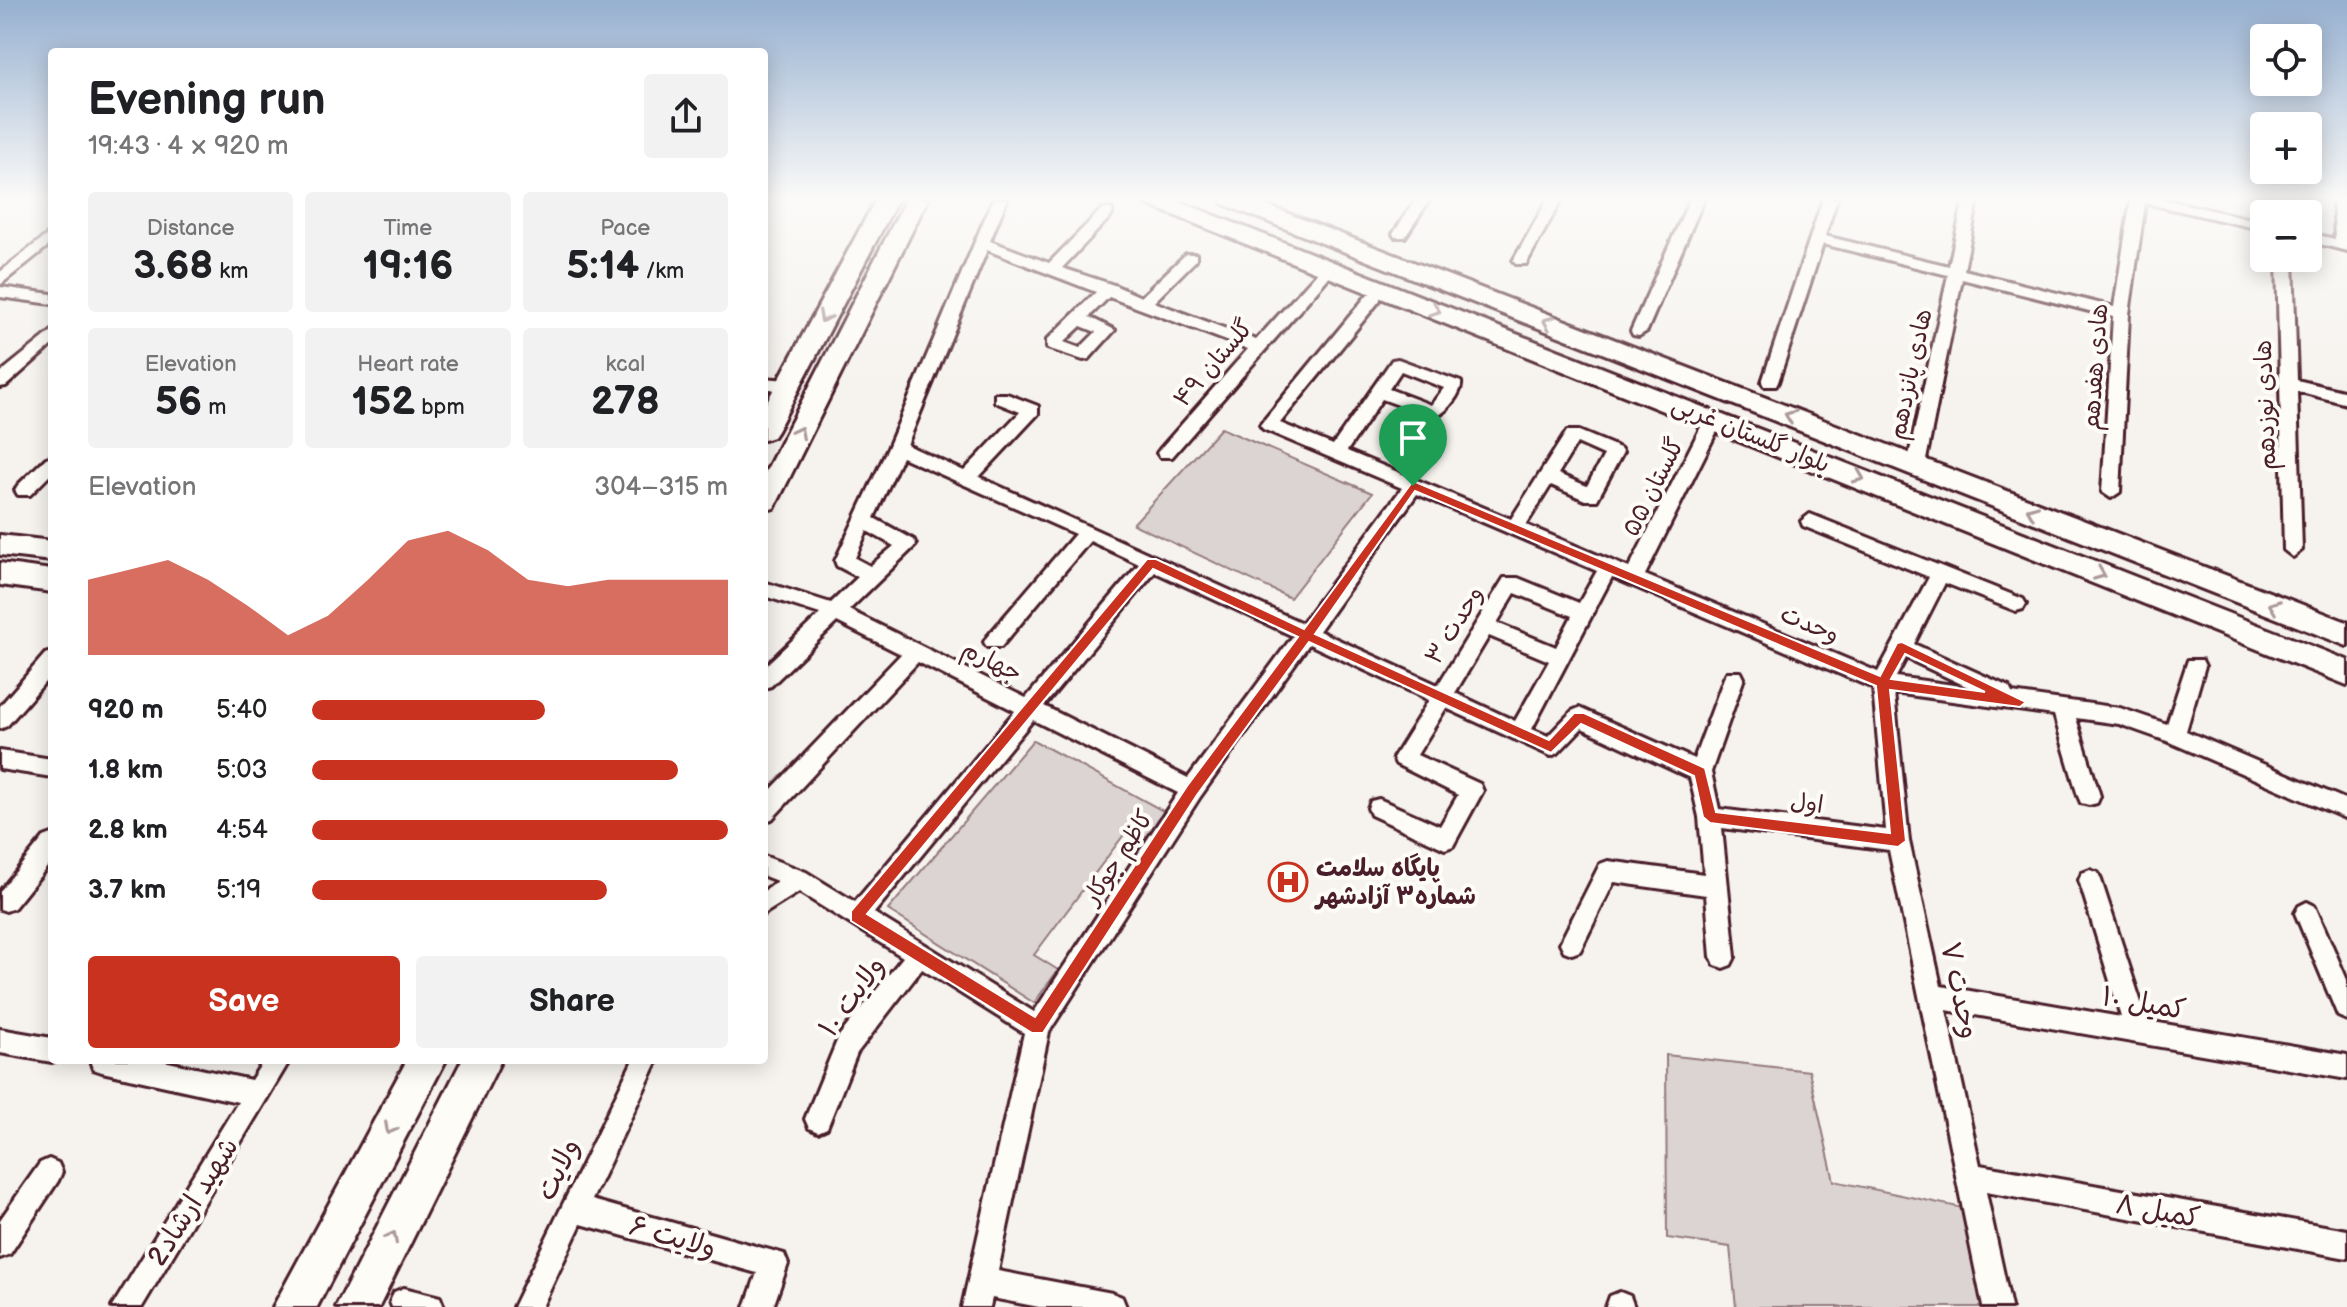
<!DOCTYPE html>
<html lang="en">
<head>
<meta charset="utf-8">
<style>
  body { margin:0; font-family:"Balsamiq Sans","Playpen Sans Arabic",sans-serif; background:#f2f2f2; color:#202124; height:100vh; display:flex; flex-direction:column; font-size:30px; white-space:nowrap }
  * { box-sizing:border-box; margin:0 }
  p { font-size:26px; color:#757577 }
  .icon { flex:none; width:44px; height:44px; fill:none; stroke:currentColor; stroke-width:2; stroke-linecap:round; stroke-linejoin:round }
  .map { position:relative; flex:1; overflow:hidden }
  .details { position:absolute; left:48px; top:48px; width:720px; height:1016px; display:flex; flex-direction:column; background:#fff; border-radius:8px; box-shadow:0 4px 20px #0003 }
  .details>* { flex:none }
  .fabs { position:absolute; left:2250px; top:24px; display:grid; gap:16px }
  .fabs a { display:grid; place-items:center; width:72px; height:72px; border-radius:8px; background:#fff; box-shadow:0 4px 20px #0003; font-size:40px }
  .pin { position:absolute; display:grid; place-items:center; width:68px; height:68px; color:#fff; margin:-82px -34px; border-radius:50% 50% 50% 0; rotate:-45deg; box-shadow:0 0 8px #0007 }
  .pin .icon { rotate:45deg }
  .round { display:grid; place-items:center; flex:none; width:84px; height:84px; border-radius:8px; background:#f2f2f2 }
  .head { display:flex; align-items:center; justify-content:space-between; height:136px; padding:0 40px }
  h1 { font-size:44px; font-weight:800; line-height:60px }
  .metrics { display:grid; grid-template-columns:repeat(3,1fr); gap:12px; height:136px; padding:8px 40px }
  .metrics div { display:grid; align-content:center; border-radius:8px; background:#f2f2f2; text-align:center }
  .metrics b { font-size:40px; font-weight:800 }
  .metrics small { font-size:22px; font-weight:400 }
  .metrics p { font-size:22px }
  .chart { height:224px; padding:16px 40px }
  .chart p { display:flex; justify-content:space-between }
  .chart svg { width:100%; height:144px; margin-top:8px; fill:#c8321e; opacity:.7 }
  .action { display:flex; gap:16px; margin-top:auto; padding:16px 40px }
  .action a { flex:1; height:92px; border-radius:8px; background:#c8321e; color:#fff; font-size:32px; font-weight:800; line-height:92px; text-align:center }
  .action a+a { background:#f2f2f2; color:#202124 }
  ul { padding:0 40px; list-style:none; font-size:26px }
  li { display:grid; grid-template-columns:128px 96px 1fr; align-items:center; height:60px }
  li i { height:20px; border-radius:10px; background:#c8321e }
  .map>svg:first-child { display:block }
</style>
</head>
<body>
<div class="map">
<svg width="2347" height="1307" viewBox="0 0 2347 1307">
  <rect width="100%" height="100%" fill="#f6f3ef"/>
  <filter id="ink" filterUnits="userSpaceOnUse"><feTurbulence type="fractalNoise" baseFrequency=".0125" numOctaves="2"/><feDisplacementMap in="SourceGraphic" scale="16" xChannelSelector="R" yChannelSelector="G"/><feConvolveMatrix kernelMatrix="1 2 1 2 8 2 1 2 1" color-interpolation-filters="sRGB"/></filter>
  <g filter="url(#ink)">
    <path fill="#dcd4d2" stroke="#937a7e" stroke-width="2" d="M 1221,428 L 1372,493 L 1290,598 L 1133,524 Z
      M 1033,740 L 1167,813 L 1149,838 L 1129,828 L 1034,955 L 1058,970 L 1034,1003 L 888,910 Z
      M 1666,1055 L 1809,1071 L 1834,1181 L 1963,1208 L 1982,1307 L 1736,1307 L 1730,1247 L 1667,1238 Z"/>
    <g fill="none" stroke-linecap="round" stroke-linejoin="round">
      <g stroke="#4a1f2b" stroke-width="6">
        <path id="street" d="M 993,199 L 1007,199 L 990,241 L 1049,263 L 1102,209 L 1112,209 L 1112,215 L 1062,268 L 1114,285 L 1141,297 L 1186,254 L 1196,254 L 1196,260 L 1154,302 L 1256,340 L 1324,265 L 1334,265 L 1334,271 L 1172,457 L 1160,457 L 1157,453 L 1160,449 L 1248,349 L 1109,297 L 1089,317 L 1115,330 L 1089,359 L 1083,360 L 1047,348 L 1047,340 L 1096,292 L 987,250 L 907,445 L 964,471 L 1020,412 L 995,402 L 995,394 L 1007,394 L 1038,406 L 1038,414 L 979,477 L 1302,623 L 1402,488 L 1263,429 L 1260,425 L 1368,294 L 1380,294 L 1380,300 L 1280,423 L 1333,445 L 1392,360 L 1398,359 L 1461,382 C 1463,393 1445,414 1434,418 L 1382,399 L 1347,451 L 1511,519 L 1567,431 L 1579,431 L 1620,448 L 1623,452 L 1597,500 L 1585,500 L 1551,485 L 1526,525 L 1629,568 L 1705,419 L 1714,413 L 1723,419 L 1645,575 L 1878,672 L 1929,577 L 1803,526 L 1801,521 L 1810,514 L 2023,599 L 2026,604 L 2023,609 L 2016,611 L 1945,583 L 1914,644 L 2009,687 L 2012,693 L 2120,708 L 2167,724 L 2188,660 L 2202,660 L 2205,666 L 2186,731 L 2347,800 L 2347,819 L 2167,741 L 2119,724 L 2076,718 L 2100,796 L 2097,803 L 2089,805 L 2081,803 L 2078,796 L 2054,715 L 1894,693 L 1909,841 L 1941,986 L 2121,1017 L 2079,880 L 2082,873 L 2090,870 L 2098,873 L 2101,880 L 2147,1021 L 2347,1055 L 2347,1079 L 1946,1010 L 1980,1165 L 2347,1230 L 2347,1258 L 1986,1192 L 2011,1307 L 1983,1307 L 1889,850 L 1722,828 L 1735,957 L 1731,965 L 1723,968 L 1715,965 L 1711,957 L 1706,895 L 1614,882 L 1580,951 L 1572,954 L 1564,951 L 1560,943 L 1600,864 L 1608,861 L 1704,874 L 1699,817 L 1690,778 L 1582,728 L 1558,753 L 1551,756 L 1446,708 L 1417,755 L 1480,784 L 1483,791 L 1453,846 L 1445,849 L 1371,815 L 1368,808 L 1371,801 L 1379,799 L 1440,826 L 1458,795 L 1396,764 L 1393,758 L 1429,700 L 1309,644 L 1200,797 L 1049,1032 L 998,1271 L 1112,1293 L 1122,1297 L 1126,1307 L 1039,1307 L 992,1298 L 990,1307 L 962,1307 L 1024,1033 L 922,969 L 857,1053 L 827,1128 L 818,1132 L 809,1128 L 805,1119 L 839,1036 L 903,957 L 799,892 L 764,914 L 764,891 L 777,881 L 764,876 L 764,856 L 806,872 L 855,902 L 1015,711 L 918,662 L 772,819 L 764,821 L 764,797 L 901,654 L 837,622 L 771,686 L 764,688 L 764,667 L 820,614 L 764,596 L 764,582 L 831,603 L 858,577 L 837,566 L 835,561 L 888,448 ZM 1081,326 L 1096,332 L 1080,348 L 1064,342 ZM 1401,371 L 1444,388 L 1431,405 L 1389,389 ZM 1577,443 L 1604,455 L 1587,486 L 1558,474 ZM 902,457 L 1075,534 L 987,637 L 984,642 L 987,647 L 1001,647 L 1090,541 L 1139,564 L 1026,698 L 849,610 L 916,545 L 914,540 L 874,518 ZM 1417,494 L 1597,571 L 1579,603 L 1518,578 L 1504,578 L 1438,685 L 1319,631 ZM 867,531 L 894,546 L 870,566 L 855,558 ZM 1155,572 L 1293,636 L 1188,778 L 1044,706 ZM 1612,577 L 1873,688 L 1886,830 L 1719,809 L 1711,772 L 1744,678 L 1741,672 L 1727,672 L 1724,678 L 1694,759 L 1579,708 L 1572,711 L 1548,736 L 1532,729 ZM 1515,593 L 1572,616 L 1556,647 L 1497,623 ZM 1489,636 L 1549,661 L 1515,721 L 1455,693 ZM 1906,658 L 1968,687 L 1896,677 ZM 1033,720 L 1178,793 L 1034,1012 L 874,913 Z
          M 1416,199 L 1430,199 L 1405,237 L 1395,237 L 1393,234 Z
          M 1548,199 L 1562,199 L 1526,264 L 1516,264 L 1513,261 Z
          M 1690,199 L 1704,199 L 1647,331 L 1639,336 L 1633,335 L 1631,331 Z
          M 1823,199 L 1837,199 L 1825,236 L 1949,266 L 1964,199 L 1978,199 L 1964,270 L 2114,307 L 2131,199 L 2162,199 L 2264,222 L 2264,230 L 2145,203 L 2129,314 L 2120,492 L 2111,498 L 2102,492 L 2113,317 L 1962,279 L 1925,465 L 1916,471 L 1907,465 L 1948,275 L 1823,244 L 1778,382 L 1776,386 L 1764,386 L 1762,382 Z
          M 2333,199 L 2347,199 L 2347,251 L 2308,241 L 2308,233 L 2335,239 Z
          M 52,231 L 52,243 L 0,285 L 0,272 Z
          M 2277,258 L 2293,258 L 2297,380 L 2347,392 L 2347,404 L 2297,391 L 2302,550 L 2293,557 L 2284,550 Z
          M 0,287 L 52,294 L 52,304 L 0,297 Z
          M 52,331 L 52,345 L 6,386 L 0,387 L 0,373 Z
          M 764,378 L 788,380 L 796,386 L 788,392 L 764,388 Z
          M 52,456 L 52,473 L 30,495 L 18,495 L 15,490 L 18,485 L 46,458 Z
          M 52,652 L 52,674 L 7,726 L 0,729 L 0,706 L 45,654 Z
          M 0,751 L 52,759 L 52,777 L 0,769 Z
          M 52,834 L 52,861 L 14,908 L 6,911 L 0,909 L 0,891 L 44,837 Z
          M 2307,902 L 2315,906 L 2347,980 L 2347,1020 L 2338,1016 L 2295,913 L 2299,906 Z
          M 0,1029 L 52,1038 L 52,1060 L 57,1060 L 52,1062 L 0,1053 Z
          M 90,1060 L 159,1060 L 251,1080 L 264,1060 L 290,1060 L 142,1307 L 112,1307 L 238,1102 L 102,1072 L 93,1069 Z
          M 633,1060 L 658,1060 L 592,1200 L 784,1254 L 788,1264 L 773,1307 L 745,1307 L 757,1273 L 581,1224 L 542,1307 L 513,1307 Z
          M 49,1159 L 58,1163 L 62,1172 L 58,1181 L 10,1254 L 0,1258 L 0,1220 L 40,1163 Z
          M 404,1288 L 440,1297 L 444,1307 L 392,1307 L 390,1302 L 394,1292 Z
          M 1620,1292 L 1630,1296 L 1634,1307 L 1606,1307 L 1610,1296 Z"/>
      </g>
      <g stroke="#4a1f2b" stroke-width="6">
        <path id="secondary" d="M 876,199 L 898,199 L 777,431 L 773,437 L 764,440 L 764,407 Z
          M 906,199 L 928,199 L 778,501 L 774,508 L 764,511 L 764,475 Z
          M 1143,199 L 1173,199 L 2347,660 L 2347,685 L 1146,204 Z
          M 1220,199 L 1250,199 L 2347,622 L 2347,646 L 1223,204 Z
          M 0,535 L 52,541 L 52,561 L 0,555 Z
          M 0,563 L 52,570 L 52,592 L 0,585 Z
          M 407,1060 L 446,1060 L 317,1307 L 273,1307 Z
          M 462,1060 L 501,1060 L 379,1307 L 336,1307 Z"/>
      </g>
      <use href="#street" fill="#fdfcf7" fill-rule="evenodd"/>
      <use href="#secondary" fill="#fdfcf7" fill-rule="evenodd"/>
    </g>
    <defs><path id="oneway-chevron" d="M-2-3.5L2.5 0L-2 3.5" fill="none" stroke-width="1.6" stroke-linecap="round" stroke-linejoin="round" transform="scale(2)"/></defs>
    <g stroke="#ac999b">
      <use href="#oneway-chevron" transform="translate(1435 310) rotate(21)"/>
      <use href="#oneway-chevron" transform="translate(824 317) rotate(118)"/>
      <use href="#oneway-chevron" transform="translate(1548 322) rotate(-158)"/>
      <use href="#oneway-chevron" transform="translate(1790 416) rotate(-159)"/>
      <use href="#oneway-chevron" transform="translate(799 432) rotate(-63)"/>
      <use href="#oneway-chevron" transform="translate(1859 477) rotate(22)"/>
      <use href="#oneway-chevron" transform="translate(2032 511) rotate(-158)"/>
      <use href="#oneway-chevron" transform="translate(2100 574) rotate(22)"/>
      <use href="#oneway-chevron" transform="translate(2274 606) rotate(-159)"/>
      <use href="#oneway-chevron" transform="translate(390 1129) rotate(118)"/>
      <use href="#oneway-chevron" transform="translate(392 1237) rotate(-63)"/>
    </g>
  </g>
  <linearGradient id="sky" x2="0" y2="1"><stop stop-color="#96b0d0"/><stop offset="0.52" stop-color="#fbfaf8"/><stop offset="1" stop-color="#fbfaf8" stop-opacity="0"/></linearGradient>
  <rect width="2347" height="382" fill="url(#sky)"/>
  <path fill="#c8321e" stroke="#fff" stroke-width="2" fill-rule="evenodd" d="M 1413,481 L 1880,676 L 1897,643 L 1902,642 L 2026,702 L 2020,707 L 1890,690 L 1906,841 L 1898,847 L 1710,823 L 1703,817 L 1694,776 L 1581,724 L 1551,753 L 1309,642 L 1197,795 L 1043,1033 L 1032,1033 L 851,921 L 851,911 L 1147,559 L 1156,559 L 1304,629 ZM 1415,491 L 1876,686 L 1890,833 L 1716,812 L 1705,768 L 1584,713 L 1574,713 L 1549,740 L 1315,634 ZM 1153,569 L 1298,637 L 1187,786 L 1035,1017 L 867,914 ZM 1905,654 L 1985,692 L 1891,679 Z"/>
  <defs>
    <g id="hospital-ring" transform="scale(2)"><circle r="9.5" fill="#fdfcf7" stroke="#c8321e" stroke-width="1.5"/><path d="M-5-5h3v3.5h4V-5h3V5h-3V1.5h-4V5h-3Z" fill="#c8321e"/></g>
  </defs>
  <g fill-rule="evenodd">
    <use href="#hospital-ring" x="1288" y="882"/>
  </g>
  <g text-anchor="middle" stroke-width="8" stroke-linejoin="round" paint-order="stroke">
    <g font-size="24" fill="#4a1f2b" stroke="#fdfcf7">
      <text transform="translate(1213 363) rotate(-49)" y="8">گلستان ۴۹</text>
      <text transform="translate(2095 367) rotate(-86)" y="8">هادی هفدهم</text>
      <text transform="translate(1910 374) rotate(-78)" y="8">هادی پانزدهم</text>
      <text transform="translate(2265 405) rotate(-92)" y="8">هادی نوزدهم</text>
      <text transform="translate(1751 434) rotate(22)" y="8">بلوار گلستان غربی</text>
      <text transform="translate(1653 487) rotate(-63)" y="8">گلستان ۵۵</text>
      <text transform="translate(1810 624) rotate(23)" y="8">وحدت</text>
      <text transform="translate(1454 625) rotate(-58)" y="8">وحدت ۳</text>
      <text transform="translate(992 661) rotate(26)" y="8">جهارم</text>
      <text transform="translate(1807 803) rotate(7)" y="8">اول</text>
      <text transform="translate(1118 857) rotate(-57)" y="8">کاظم جوکار</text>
    </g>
    <g font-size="24" font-weight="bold" fill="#4a1f2b" stroke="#fdfcf7" text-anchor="start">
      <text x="1316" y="876">پایگاه سلامت<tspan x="1316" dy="28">شماره۳ آزادشهر</tspan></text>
    </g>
    <g font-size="28" fill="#4a1f2b" stroke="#fdfcf7">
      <text transform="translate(1961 990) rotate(78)" y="10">وحدت ۷</text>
      <text transform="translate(851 996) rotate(-54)" y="10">ولایت ۱۰</text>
      <text transform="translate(2144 1002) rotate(10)" y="10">کمیل ۱۰</text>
      <text transform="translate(557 1169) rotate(-64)" y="10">ولایت</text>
      <text transform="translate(192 1201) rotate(-58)" y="10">شهید ارشاد2</text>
      <text transform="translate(2158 1210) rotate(10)" y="10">کمیل ۸</text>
      <text transform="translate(673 1236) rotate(16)" y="10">ولایت ۶</text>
    </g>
  </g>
</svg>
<div class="fabs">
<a><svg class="icon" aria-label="locate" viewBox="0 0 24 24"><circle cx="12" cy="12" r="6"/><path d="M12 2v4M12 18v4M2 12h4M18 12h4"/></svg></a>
<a>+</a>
<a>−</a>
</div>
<div class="pin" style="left:1413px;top:486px;background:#1e9e55"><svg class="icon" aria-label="arrive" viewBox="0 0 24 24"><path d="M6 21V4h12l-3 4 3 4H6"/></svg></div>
<section class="details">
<div class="head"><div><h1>Evening run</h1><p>19:43 · 4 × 920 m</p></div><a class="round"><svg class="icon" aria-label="share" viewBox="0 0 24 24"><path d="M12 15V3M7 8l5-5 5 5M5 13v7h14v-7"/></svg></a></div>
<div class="metrics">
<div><p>Distance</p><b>3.68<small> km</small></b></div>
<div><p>Time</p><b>19:16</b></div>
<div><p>Pace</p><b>5:14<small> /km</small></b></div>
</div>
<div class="metrics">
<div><p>Elevation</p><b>56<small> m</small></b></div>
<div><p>Heart rate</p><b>152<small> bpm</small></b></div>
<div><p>kcal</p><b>278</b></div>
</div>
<div class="chart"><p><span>Elevation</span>304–315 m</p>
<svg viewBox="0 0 160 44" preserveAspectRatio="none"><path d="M0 44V21L10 18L20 15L30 21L40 29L50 38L60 32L70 21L80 9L90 6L100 12L110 21L120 23L130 21L140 21L150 21L160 21V44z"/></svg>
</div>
<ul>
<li><b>920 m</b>5:40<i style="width:56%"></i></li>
<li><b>1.8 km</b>5:03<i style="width:88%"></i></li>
<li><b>2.8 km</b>4:54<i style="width:100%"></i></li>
<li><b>3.7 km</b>5:19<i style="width:71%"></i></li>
</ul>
<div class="action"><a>Save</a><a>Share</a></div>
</section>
</div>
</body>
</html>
